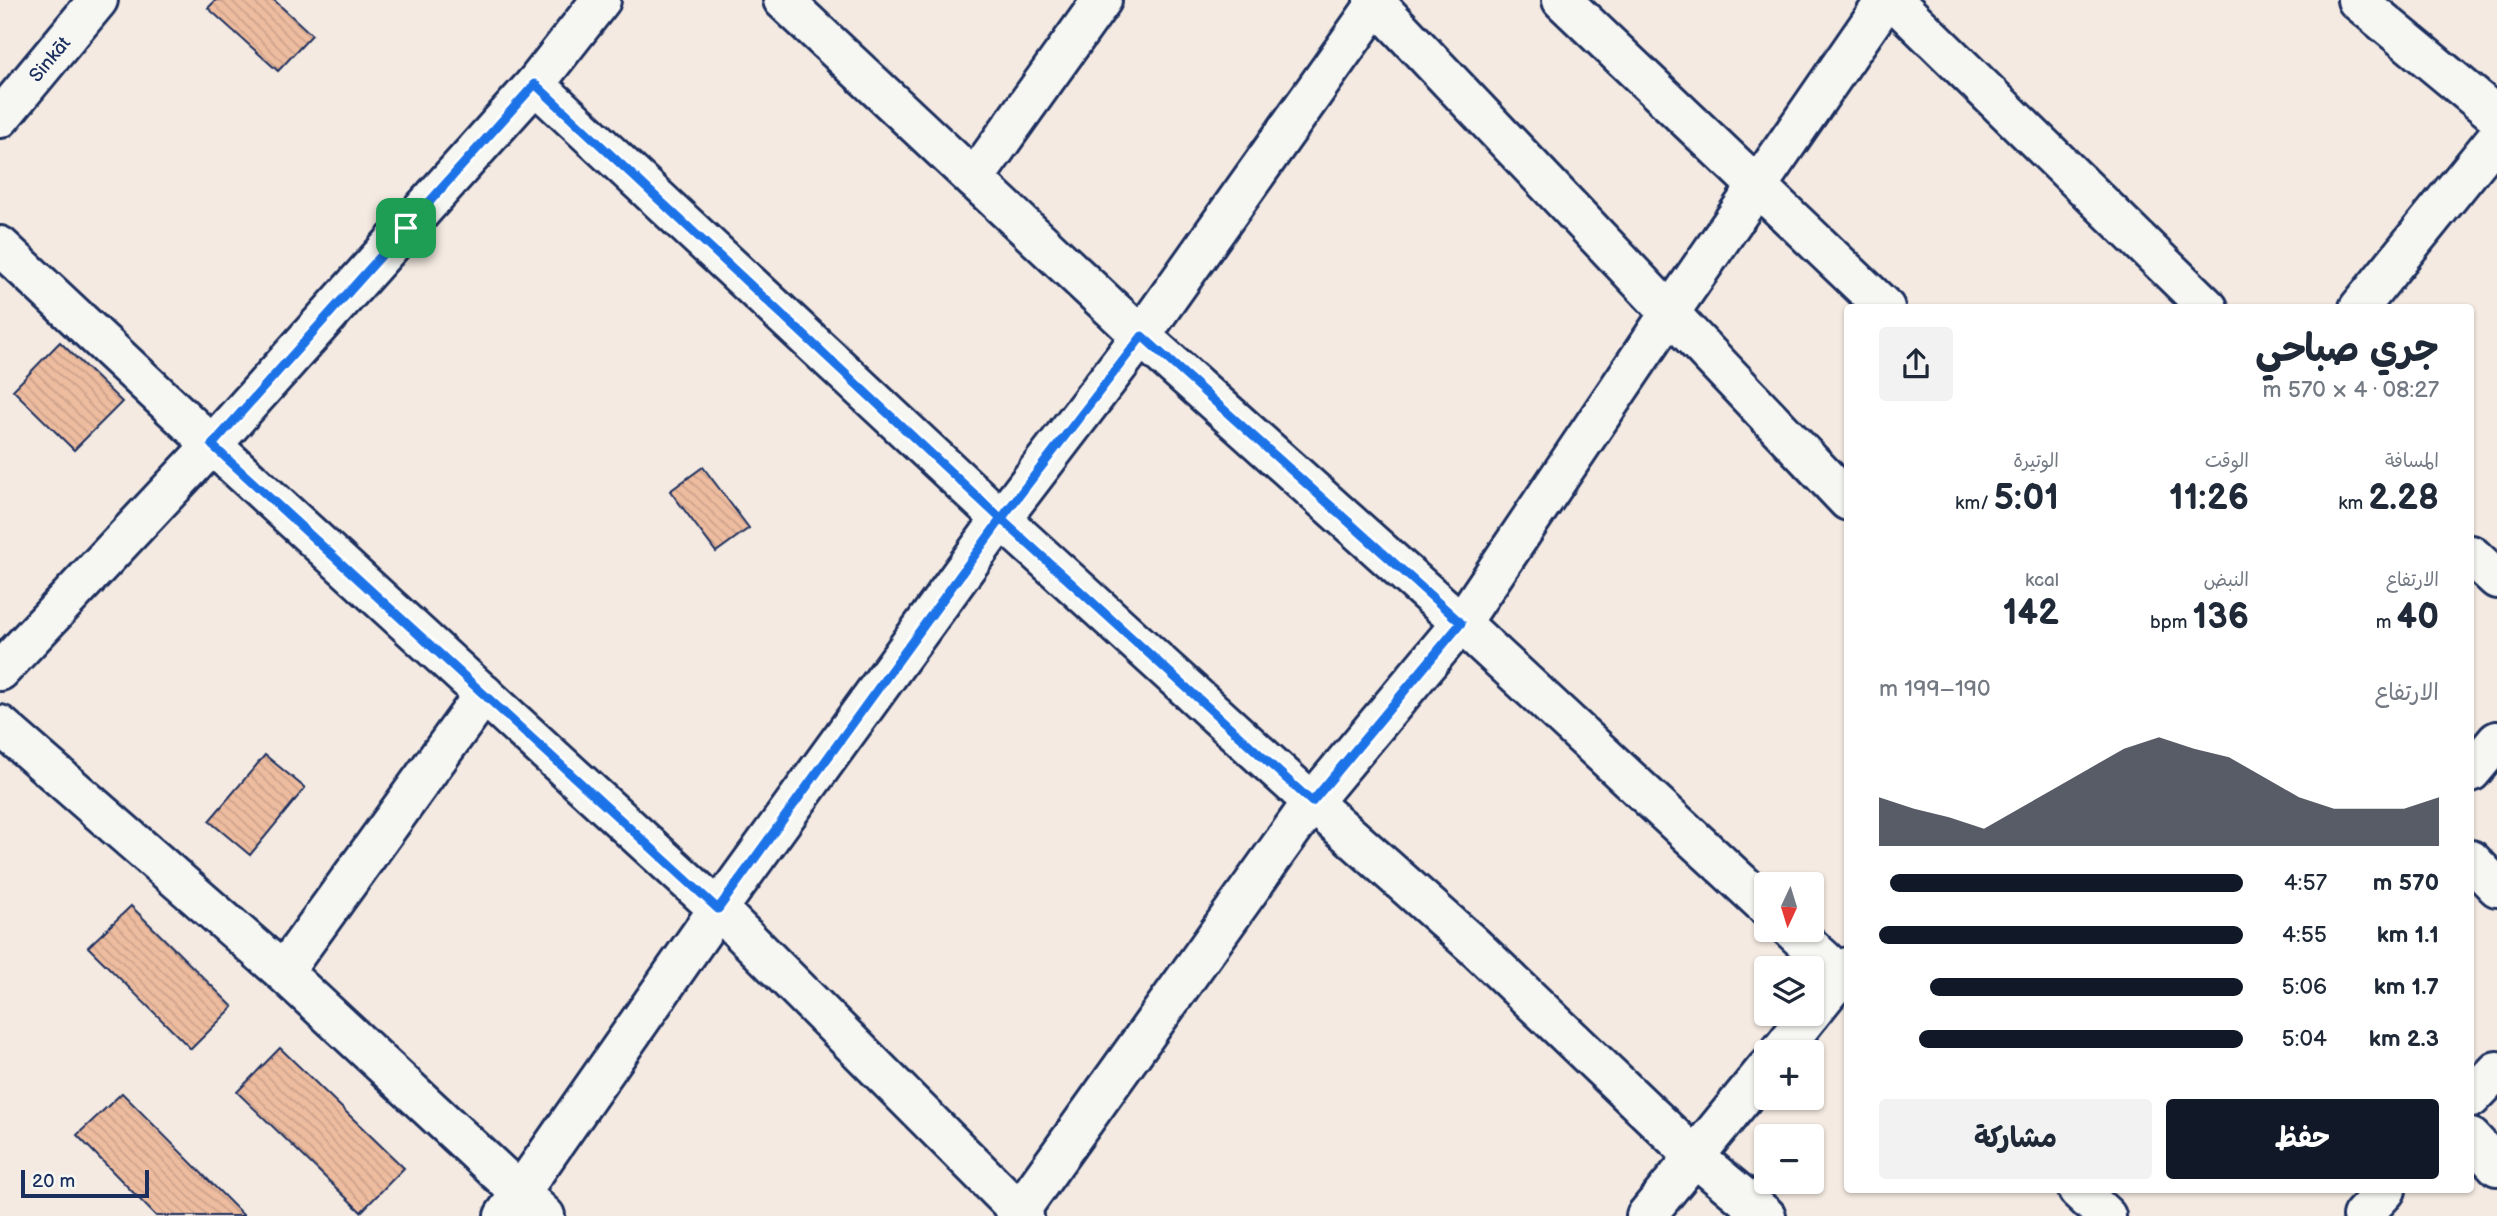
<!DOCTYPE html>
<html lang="ar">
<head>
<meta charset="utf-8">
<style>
  body { margin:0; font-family:"Balsamiq Sans","Playpen Sans Arabic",sans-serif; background:#f2f2f3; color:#1f2937; direction:rtl; height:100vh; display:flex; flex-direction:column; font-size:26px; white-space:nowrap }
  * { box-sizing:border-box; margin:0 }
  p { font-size:23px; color:#747a83 }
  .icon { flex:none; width:38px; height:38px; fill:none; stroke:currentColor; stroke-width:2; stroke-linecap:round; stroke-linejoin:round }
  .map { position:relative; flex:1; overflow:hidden; direction:ltr }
  .sheet { position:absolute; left:1844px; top:304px; width:630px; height:889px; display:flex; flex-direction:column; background:#fff; border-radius:7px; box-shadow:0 2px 5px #0004; direction:rtl }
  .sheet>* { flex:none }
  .needle { width:46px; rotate:184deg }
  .fabs { position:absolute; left:1754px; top:872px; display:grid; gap:14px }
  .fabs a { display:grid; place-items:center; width:70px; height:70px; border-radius:7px; background:#fff; box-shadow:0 2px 5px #0004; font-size:35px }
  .scale { position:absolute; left:21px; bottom:18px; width:128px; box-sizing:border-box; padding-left:7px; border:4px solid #1b2f5e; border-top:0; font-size:19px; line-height:24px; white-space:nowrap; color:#1b2f5e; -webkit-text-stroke:5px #f6f6f2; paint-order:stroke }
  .pin { position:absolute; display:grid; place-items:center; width:60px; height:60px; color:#fff; margin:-30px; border-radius:14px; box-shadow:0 4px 10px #0006 }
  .round { display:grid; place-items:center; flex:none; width:74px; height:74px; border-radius:7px; background:#f2f2f3 }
  .summary { display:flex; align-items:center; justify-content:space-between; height:119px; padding:0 35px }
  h1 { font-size:38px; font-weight:700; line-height:52px }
  .metrics { display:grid; grid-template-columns:repeat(3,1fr); gap:10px; height:119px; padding:7px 35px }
  .metrics div { display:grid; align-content:center }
  .metrics b { font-size:35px; font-weight:700 }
  .metrics small { font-size:19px; font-weight:400 }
  .metrics p { font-size:19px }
  .chart { height:196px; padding:14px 35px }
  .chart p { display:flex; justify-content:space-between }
  .chart svg { width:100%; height:126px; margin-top:7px; fill:#111827; opacity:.7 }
  .cta { display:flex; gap:14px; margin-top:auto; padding:14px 35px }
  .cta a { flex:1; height:80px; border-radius:7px; background:#111827; color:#fff; font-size:28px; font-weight:700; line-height:80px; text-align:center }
  .cta a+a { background:#f2f2f3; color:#1f2937 }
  ul { padding:0 35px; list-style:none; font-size:23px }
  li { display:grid; grid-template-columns:112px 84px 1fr; align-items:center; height:52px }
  li i { height:18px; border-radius:9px; background:#111827 }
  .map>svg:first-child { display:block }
</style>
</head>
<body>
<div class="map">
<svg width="2497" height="1216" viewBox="0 0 2497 1216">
  <defs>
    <pattern id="building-back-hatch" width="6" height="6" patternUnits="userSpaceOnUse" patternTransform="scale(1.75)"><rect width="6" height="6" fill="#eebc9f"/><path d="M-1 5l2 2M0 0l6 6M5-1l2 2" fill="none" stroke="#cca28b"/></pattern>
  </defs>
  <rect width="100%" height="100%" fill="#f4eae1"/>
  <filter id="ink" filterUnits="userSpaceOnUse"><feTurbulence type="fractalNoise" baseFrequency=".0143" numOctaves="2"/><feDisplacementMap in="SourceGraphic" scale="14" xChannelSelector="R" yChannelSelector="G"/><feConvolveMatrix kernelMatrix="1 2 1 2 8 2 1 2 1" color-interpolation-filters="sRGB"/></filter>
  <g filter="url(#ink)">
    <path fill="url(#building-back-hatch)" stroke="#1b2f5e" stroke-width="2" d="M 216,0 L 274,0 L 312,35 L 278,71 L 208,8 Z
      M 60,342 L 122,402 L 74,450 L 13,390 Z
      M 703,467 L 749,528 L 716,552 L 670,491 Z
      M 265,755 L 305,788 L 250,855 L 209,821 Z
      M 131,906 L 233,1007 L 191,1049 L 88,947 Z
      M 280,1048 L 404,1168 L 361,1212 L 237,1092 Z
      M 122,1093 L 244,1216 L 156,1216 L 77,1135 Z"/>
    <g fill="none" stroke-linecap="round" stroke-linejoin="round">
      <g stroke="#1b2f5e" stroke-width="44">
        <g id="minor">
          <path d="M 783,0 L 1141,336 L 1461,623 L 1766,906"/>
          <path d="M 1373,0 L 1848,501"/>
          <path d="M 1562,0 L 1885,308"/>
          <path d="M 1893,0 L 2208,308"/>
          <path d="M 2357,0 L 2497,116"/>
          <path d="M 535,84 L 1001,519 L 1312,802 L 1473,945 L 1695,1157 L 1766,1216"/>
          <path id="s1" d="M 0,118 L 98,0"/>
          <path d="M 974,179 L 1102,0"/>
          <path d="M 0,246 L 212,445 L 718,909 L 1024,1216"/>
          <path d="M 2359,308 L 2497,137"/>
          <path d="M 2471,555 L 2497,579"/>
          <path d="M 0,671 L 212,445 L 535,84 L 601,0"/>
          <path d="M 0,725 L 283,972 L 545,1216"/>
          <path d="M 2471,772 L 2497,741"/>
          <path d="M 2471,860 L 2497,887"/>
          <path d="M 1791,929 L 1848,982"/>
          <path d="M 283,972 L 484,694"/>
          <path d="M 1811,1013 L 1848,967"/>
          <path d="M 1780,1052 L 1811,1013"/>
          <path d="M 2471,1098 L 2497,1071"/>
          <path d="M 2471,1138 L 2497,1166"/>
          <path d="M 2078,1190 L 2106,1216"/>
          <path d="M 504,1216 L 718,909 L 1001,519 L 1141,336 L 1379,0"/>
          <path d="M 1016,1216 L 1312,802 L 1461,623 L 1669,314 L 1886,0"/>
          <path d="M 1646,1216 L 1766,1069"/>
          <path d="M 2362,1216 L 2386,1190"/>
        </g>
      </g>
      <use href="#minor" stroke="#f6f6f2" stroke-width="38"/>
    </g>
  </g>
  <g fill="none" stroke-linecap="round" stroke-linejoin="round" filter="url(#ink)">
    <g stroke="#fff" stroke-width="14">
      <path id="route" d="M 406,228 L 212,445 L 718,909 L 1001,519 L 1312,802 L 1461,623 L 1142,336 L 1001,519 L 535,84 L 406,228"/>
    </g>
    <use href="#route" stroke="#1a73e8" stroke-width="9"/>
  </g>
  <g text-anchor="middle" stroke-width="5" stroke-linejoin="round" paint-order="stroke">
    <g font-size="19" fill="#1b2f5e" stroke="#f6f6f2">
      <text dy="7" stroke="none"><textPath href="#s1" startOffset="77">Sinkāt</textPath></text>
    </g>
  </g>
</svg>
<div class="fabs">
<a><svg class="needle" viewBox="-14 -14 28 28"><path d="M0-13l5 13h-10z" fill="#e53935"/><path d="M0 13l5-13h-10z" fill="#747a83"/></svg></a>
<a><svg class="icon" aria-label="layers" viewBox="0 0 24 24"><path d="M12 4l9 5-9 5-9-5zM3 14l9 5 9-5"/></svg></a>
<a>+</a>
<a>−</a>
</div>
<div class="scale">20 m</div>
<div class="pin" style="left:406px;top:228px;background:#1e9e55"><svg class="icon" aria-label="arrive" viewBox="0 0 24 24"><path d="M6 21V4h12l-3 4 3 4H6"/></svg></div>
<section class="sheet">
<div class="summary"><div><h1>جري صباحي</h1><p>08:27 · 4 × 570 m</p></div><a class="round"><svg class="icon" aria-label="share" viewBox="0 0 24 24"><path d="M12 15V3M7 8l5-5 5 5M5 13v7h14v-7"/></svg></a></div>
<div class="metrics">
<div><p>المسافة</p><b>2.28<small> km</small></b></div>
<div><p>الوقت</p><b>11:26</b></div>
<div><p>الوتيرة</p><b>5:01<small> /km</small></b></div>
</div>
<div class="metrics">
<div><p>الارتفاع</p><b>40<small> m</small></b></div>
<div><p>النبض</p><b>136<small> bpm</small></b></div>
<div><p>kcal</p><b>142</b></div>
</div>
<div class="chart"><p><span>الارتفاع</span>190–199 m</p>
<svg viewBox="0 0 160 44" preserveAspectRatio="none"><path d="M0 44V27L10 31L20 34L30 38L40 31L50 24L60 17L70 10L80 6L90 10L100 13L110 20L120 27L130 31L140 31L150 31L160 27V44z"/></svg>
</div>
<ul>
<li><b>570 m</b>4:57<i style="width:97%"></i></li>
<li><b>1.1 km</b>4:55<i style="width:100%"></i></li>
<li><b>1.7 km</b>5:06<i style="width:86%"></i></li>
<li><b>2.3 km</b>5:04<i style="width:89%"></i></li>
</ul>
<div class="cta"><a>حفظ</a><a>مشاركة</a></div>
</section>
</div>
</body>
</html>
